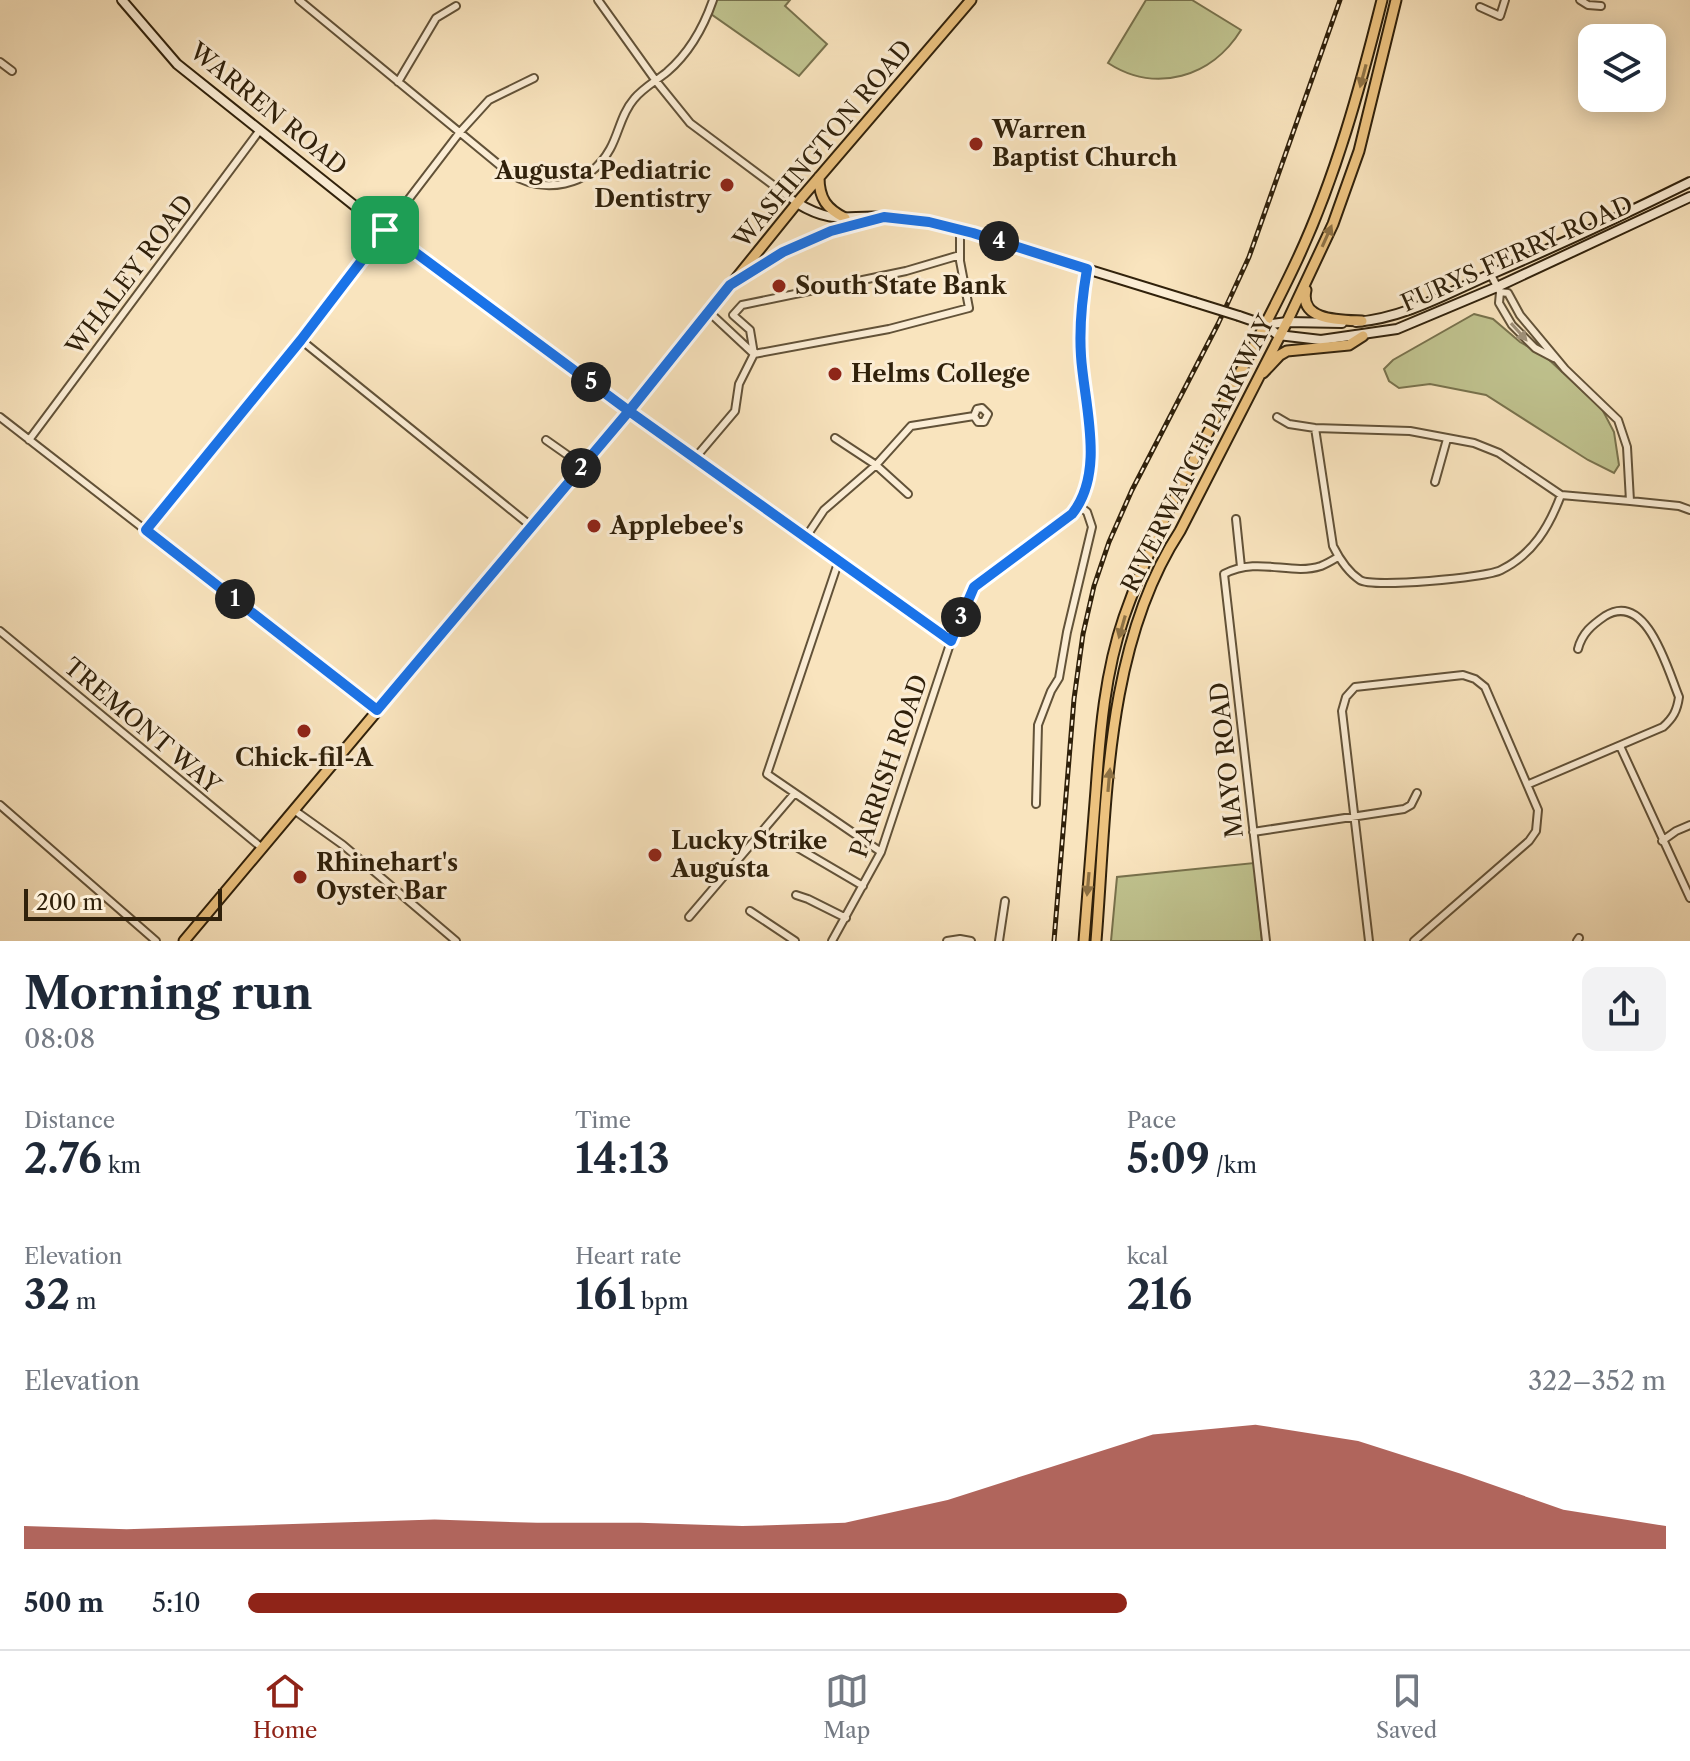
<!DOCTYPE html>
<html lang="en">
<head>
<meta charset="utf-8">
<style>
  body { margin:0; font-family:"Libre Caslon Text",serif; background:#f2f2f3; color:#1f2937; height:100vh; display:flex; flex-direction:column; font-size:30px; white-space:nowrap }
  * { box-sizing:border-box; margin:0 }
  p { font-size:26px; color:#747a83 }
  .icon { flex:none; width:44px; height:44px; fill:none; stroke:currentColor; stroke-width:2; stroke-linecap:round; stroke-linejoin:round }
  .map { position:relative; height:941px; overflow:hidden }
  .panel { display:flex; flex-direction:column; background:#fff; flex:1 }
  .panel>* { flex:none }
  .controls { position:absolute; left:1578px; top:24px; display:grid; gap:16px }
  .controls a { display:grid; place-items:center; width:88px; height:88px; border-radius:16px; background:#fff; box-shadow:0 4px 20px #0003; font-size:40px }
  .scale { position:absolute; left:24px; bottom:20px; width:198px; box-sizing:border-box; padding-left:8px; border:4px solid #30210b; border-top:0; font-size:22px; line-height:28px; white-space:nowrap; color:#30210b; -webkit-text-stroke:6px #fbedd5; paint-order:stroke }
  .pin { position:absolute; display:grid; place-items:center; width:68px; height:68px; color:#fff; margin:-34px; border-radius:16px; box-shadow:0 4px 12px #0006 }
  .km { position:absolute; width:40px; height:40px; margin:-20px; border-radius:50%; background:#222; color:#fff; font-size:22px; line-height:40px; text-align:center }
  .round { display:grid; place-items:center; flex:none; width:84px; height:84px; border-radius:16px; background:#f2f2f3 }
  .summary { display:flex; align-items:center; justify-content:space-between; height:136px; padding:0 24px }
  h1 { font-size:44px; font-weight:700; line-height:60px }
  .metrics { display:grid; grid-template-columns:repeat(3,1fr); gap:12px; height:136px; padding:8px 24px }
  .metrics div { display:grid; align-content:center }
  .metrics b { font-size:40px; font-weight:700 }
  .metrics small { font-size:22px; font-weight:400 }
  .metrics p { font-size:22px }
  .chart { height:224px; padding:16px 24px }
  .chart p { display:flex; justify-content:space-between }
  .chart svg { width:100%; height:144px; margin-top:8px; fill:#8f2418; opacity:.7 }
  ul { padding:0 24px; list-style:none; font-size:26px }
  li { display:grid; grid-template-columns:128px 96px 1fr; align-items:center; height:60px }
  li i { height:20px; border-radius:10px; background:#8f2418 }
  .tab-bar { display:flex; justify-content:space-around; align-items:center; height:112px; border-top:2px solid #e0e1e3; background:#fff; font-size:22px; color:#747a83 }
  .tab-bar a { display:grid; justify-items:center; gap:4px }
  .tab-bar .selected { color:#8f2418 }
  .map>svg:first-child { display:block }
</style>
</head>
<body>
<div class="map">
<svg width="1690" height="941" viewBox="0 0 1690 941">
  <rect width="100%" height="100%" fill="#f9e4be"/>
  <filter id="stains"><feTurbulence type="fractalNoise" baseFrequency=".0025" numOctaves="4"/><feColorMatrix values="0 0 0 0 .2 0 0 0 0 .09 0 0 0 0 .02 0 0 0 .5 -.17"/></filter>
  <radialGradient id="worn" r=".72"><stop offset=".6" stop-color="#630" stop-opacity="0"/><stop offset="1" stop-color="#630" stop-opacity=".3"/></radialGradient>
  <path fill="#c0c38f" stroke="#78724d" stroke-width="2" d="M 715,0 L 790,0 L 785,6 L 827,44 L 799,76 L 711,14 Z
    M 1146,0 L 1192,0 L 1241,30 C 1212,77 1156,94 1108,63 Z
    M 1474,314 L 1493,319 L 1520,342 L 1546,357 L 1602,409 L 1614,432 L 1619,465 L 1614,473 L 1588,460 L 1486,395 L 1430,384 L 1399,388 L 1389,381 L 1384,369 L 1393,360 Z
    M 1254,863 L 1262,941 L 1111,941 L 1117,877 Z"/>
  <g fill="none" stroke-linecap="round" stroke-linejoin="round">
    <g stroke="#625238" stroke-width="10">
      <path id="street" d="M 299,0 L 509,173 C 544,195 589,187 610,149 C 619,133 621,114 634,99 C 643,88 656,81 667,72 C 689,53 704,26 713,0
        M 598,0 L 656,81 L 690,123 L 797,203
        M 1580,0 L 1588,5 L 1601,6
        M 1480,7 L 1500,16 L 1505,0
        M 0,62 L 12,71
        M 398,82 L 436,18 L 456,6
        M 1491,275 L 1500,292 L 1499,303 L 1512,325 L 1535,348 L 1554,358
        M 709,312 L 754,354
        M 301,340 L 531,526
        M 754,354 L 889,329 L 969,308 L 960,261 L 960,230
        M 629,411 L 951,641
        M 0,417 L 377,710
        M 1277,417 L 1289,424 L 1315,428 L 1410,431 L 1474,443 L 1499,453 L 1561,495 L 1630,501 L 1627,447 L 1618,420 L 1565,369 L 1520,315 L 1508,293 L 1500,292
        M 1315,428 L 1333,546 C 1339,558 1348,572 1360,580 C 1372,588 1486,578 1501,570 C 1533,554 1549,527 1561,495
        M 835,438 L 876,465 L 908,494
        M 29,440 L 260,130
        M 546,440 L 583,466
        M 696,457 L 735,411 L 739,384 L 754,354 L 750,330 L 733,315 L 742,305 L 906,271 L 960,255
        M 1435,482 L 1447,439
        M 1630,501 L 1679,506 L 1690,510
        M 1236,519 L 1241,567
        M 146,530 L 301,340 L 460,132 L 489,100 L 534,78
        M 806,537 L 824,510 L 876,465 L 911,426 L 974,416 L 977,409 L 982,408 L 988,414 L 984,422 L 978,422 L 974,416
        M 839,560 L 767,774 L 881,852
        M 0,631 L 262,848
        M 1620,746 L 1690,898
        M 1529,784 L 1663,727 C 1673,718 1677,711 1679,697 C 1668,671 1647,590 1605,616 C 1592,625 1582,633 1578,649
        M 1036,804 L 1038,725 L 1051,691 L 1059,678 L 1067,632 L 1092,527 L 1087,512 L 1079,506
        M 0,805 L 156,941
        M 294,810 L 343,845 L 456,941
        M 1253,832 L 1404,809 L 1411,805 L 1417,793
        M 1662,841 L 1676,831 L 1690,825
        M 793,845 L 863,886
        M 796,895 L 808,899 L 846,918
        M 750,911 L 795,941
        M 689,917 L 794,794
        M 832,941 L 881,852 L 951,641 L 974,587 L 1072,514 C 1106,472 1084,404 1081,356 C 1079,327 1082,298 1087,269
        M 947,941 L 960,939 L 971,941
        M 999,941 L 1005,901
        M 1266,941 L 1224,574 C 1259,556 1290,576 1321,566 C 1326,564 1333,560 1338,557
        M 1369,941 L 1342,711 L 1346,697 L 1355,687 L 1463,675 L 1475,679 L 1485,687 L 1538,810 L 1536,831 L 1529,841 L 1414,941
        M 1577,941 L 1579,938"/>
    </g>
    <g stroke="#30210b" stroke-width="12">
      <path id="secondary" d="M 122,0 L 177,64 L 385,230 L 629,411
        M 797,203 C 835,226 847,214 887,217 C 912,219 936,224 960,230 L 1194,302
        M 1239,316 L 1265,325 L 1278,335 L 1321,340 L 1397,329 L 1497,287 L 1690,197
        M 1356,322 C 1404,318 1446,294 1489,275 C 1557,246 1623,215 1690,182
        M 1265,325 L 1287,322 L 1342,323"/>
    </g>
    <g stroke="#30210b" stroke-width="13">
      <path id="primary" d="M 819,177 C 819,199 827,209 845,218
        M 736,281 L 783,252 L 831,231 L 884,217
        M 1306,290 C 1299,321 1340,320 1362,321
        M 1263,373 L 1280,355 L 1287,351 L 1349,345 L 1363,336
        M 184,941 L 629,411 L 797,203 L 971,0
        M 1084,941 C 1088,891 1092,840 1096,790 C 1100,733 1105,672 1124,617 C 1168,491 1242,379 1298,258 C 1336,176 1360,88 1382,0
        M 1096,941 C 1107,806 1104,647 1180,531 L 1287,322 L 1333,224 L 1359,151 L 1396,0"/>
    </g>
    <use href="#street" stroke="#fbedd5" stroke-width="6"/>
    <use href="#secondary" stroke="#fbedd5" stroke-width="8"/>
    <use href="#primary" stroke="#ecc27f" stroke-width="9"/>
    <g stroke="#30210b" stroke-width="5">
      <path id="rail" d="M 1054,941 L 1074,699 L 1083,634 L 1094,586 L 1109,542 L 1132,490 L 1218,324 L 1249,257 L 1340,0"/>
    </g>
    <use href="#rail" stroke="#fbedd5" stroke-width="2" stroke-dasharray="6" stroke-linecap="butt"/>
    <g stroke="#30210b" stroke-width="12" stroke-linecap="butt">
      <path id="secondary-bridge" d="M 1194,302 L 1239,316"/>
    </g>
    <use href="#secondary-bridge" stroke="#fbedd5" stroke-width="8"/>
  </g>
  <defs><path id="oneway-solid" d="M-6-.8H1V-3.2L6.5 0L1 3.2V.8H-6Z" transform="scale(2)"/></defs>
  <g fill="#8e7245">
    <use href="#oneway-solid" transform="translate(1363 76) rotate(105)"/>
    <use href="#oneway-solid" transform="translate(1327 236) rotate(-66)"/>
    <use href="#oneway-solid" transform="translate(1122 627) rotate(106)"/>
    <use href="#oneway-solid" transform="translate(1109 780) rotate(-85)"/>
    <use href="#oneway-solid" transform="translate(1088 884) rotate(95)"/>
  </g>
  <use fill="#a0917a" href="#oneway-solid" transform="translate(1519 332) rotate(48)"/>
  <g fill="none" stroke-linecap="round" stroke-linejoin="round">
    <g stroke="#fff" stroke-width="16">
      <path id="route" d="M 385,230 L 301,340 L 146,530 L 377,710 L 629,411 L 951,641 L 974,587 L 1072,514 C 1106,472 1084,404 1081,356 C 1079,326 1082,298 1087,269 L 973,233 L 929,222 L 884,217 L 831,231 L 783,252 L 730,285 L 629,411 L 385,230"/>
    </g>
    <use href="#route" stroke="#1a73e8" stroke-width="10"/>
  </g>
  <g fill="#8f2418" stroke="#fbedd5" stroke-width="3">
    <circle cx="976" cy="144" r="8"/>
    <circle cx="727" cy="185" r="8"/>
    <circle cx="779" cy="286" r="8"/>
    <circle cx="835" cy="374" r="8"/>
    <circle cx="594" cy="526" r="8"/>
    <circle cx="304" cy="731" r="8"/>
    <circle cx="655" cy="855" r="8"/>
    <circle cx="300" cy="877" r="8"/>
  </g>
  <g text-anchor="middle" stroke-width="6" stroke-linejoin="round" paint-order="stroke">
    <g font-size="24" fill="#30210b" stroke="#fbedd5">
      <text transform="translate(268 109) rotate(39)" y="8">WARREN ROAD</text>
      <text transform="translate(823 144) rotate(-50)" y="8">WASHINGTON ROAD</text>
      <text transform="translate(1517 254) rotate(-24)" y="8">FURYS FERRY ROAD</text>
      <text transform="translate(130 275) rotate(-53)" y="8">WHALEY ROAD</text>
      <text transform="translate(1198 454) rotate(-63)" y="8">RIVERWATCH PARKWAY</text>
      <text transform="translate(142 726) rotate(40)" y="8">TREMONT WAY</text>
      <text transform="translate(1227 760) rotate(-96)" y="8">MAYO ROAD</text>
      <text transform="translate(889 766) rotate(-71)" y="8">PARRISH ROAD</text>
    </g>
    <g font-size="24" font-weight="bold" fill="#30210b" stroke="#fbedd5" text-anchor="start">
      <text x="992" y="138">Warren<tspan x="992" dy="28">Baptist Church</tspan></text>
      <text x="711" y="179" text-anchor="end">Augusta Pediatric<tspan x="711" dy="28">Dentistry</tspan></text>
      <text x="795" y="294">South State Bank</text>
      <text x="851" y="382">Helms College</text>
      <text x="610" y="534">Applebee's</text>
      <text x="304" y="766" text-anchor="middle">Chick-fil-A</text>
      <text x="671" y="849">Lucky Strike<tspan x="671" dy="28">Augusta</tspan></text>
      <text x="316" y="871">Rhinehart's<tspan x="316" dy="28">Oyster Bar</tspan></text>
    </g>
  </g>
  <rect width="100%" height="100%" filter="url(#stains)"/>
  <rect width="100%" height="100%" fill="url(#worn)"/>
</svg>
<div class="controls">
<a><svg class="icon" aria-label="layers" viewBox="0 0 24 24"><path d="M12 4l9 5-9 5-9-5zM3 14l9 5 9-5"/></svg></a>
</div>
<div class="scale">200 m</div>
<div class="pin" style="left:385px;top:230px;background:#1e9e55"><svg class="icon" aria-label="arrive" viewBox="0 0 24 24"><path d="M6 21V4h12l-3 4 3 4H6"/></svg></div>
<b class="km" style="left:235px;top:599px">1</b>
<b class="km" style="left:581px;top:468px">2</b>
<b class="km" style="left:961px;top:617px">3</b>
<b class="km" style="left:999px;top:241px">4</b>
<b class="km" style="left:591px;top:382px">5</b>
</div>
<section class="panel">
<div class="summary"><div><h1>Morning run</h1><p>08:08</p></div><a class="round"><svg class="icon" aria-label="share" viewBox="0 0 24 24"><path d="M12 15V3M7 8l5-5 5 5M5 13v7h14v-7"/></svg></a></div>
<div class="metrics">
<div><p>Distance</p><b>2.76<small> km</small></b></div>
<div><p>Time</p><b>14:13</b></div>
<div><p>Pace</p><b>5:09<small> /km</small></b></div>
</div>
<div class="metrics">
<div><p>Elevation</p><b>32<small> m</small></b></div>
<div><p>Heart rate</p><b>161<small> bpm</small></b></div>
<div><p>kcal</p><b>216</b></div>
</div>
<div class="chart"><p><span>Elevation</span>322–352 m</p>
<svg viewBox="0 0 160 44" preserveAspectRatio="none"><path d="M0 44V37L10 38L20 37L30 36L40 35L50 36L60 36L70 37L80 36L90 29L100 19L110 9L120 6L130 11L140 21L150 32L160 37V44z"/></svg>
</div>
<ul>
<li><b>500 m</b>5:10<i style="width:62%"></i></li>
</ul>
</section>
<nav class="tab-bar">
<a class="selected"><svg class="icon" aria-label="home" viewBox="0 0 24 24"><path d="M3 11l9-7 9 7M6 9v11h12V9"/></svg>Home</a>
<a><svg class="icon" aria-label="map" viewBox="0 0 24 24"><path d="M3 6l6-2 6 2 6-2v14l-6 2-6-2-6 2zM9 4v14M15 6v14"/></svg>Map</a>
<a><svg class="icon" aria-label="saved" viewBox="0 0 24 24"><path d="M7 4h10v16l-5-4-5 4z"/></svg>Saved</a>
</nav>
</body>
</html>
